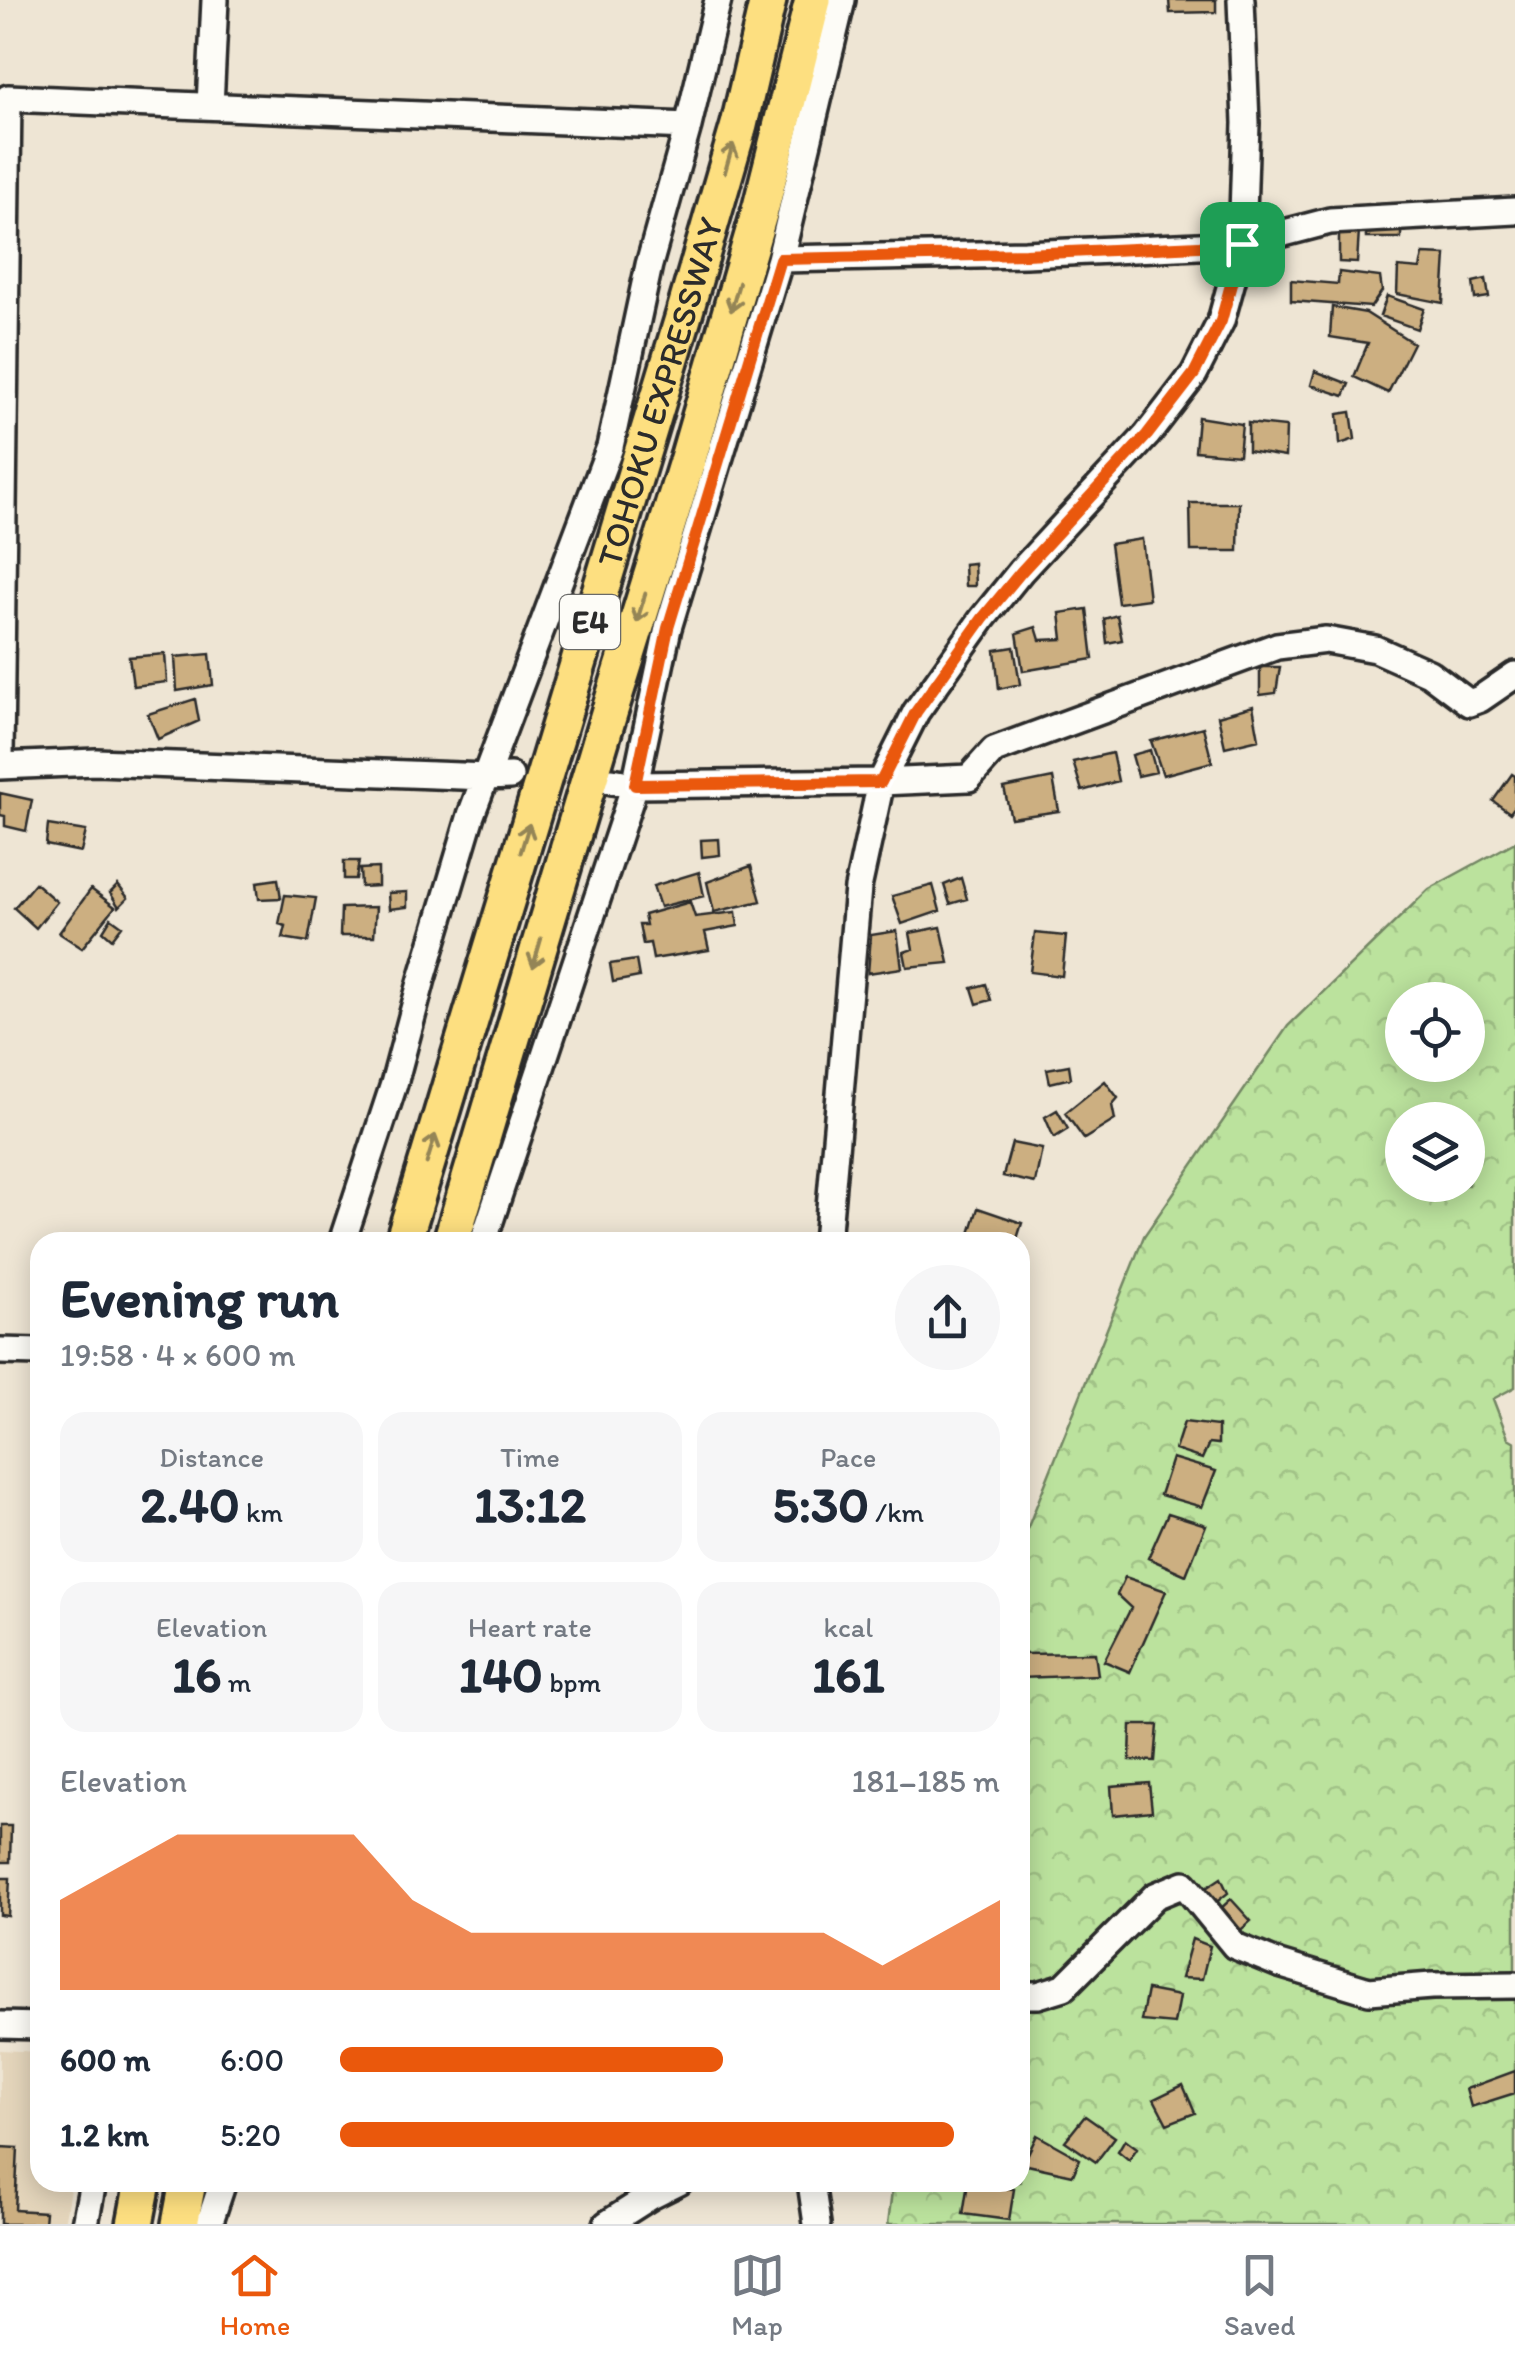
<!DOCTYPE html>
<html lang="en">
<head>
<meta charset="utf-8">
<style>
  body { margin:0; font-family:Itim,sans-serif; background:#f6f6f7; color:#1f2937; height:100vh; display:flex; flex-direction:column; font-size:38px; white-space:nowrap }
  * { box-sizing:border-box; margin:0 }
  p { font-size:32px; color:#747a83 }
  .icon { flex:none; width:55px; height:55px; fill:none; stroke:currentColor; stroke-width:2; stroke-linecap:round; stroke-linejoin:round }
  .map { position:relative; flex:1; overflow:hidden }
  .drawer { position:absolute; left:30px; top:1232px; width:1000px; height:960px; display:flex; flex-direction:column; background:#fff; border-radius:30px; box-shadow:0 5px 25px #0003 }
  .drawer>* { flex:none }
  .controls { position:absolute; left:1385px; top:982px; display:grid; gap:20px }
  .controls a { display:grid; place-items:center; width:100px; height:100px; border-radius:50%; background:#fff; box-shadow:0 5px 25px #0003; font-size:50px }
  .pin { position:absolute; display:grid; place-items:center; width:85px; height:85px; color:#fff; margin:-42px; border-radius:20px; box-shadow:0 5px 15px #0006 }
  .round { display:grid; place-items:center; flex:none; width:105px; height:105px; border-radius:52px; background:#f6f6f7 }
  .headline { display:flex; align-items:center; justify-content:space-between; height:170px; padding:0 30px }
  h1 { font-size:55px; font-weight:700; line-height:75px }
  .stats { display:grid; grid-template-columns:repeat(3,1fr); gap:15px; height:170px; padding:10px 30px }
  .stats div { display:grid; align-content:center; border-radius:25px; background:#f6f6f7; text-align:center }
  .stats b { font-size:50px; font-weight:700 }
  .stats small { font-size:28px; font-weight:400 }
  .stats p { font-size:28px }
  .chart { height:280px; padding:20px 30px }
  .chart p { display:flex; justify-content:space-between }
  .chart svg { width:100%; height:180px; margin-top:10px; fill:#ea580c; opacity:.7 }
  ul { padding:0 30px; list-style:none; font-size:32px }
  li { display:grid; grid-template-columns:160px 120px 1fr; align-items:center; height:75px }
  li i { height:25px; border-radius:12px; background:#ea580c }
  .menu { display:flex; justify-content:space-around; align-items:center; height:140px; border-top:2px solid #e0e1e3; background:#fff; font-size:28px; color:#747a83 }
  .menu a { display:grid; justify-items:center; gap:5px }
  .menu .on { color:#ea580c }
  .map>svg:first-child { display:block }
</style>
</head>
<body>
<div class="map">
<svg width="1515" height="2224" viewBox="0 0 1515 2224">
  <defs>
    <pattern id="forest-crowns" width="20" height="18" patternUnits="userSpaceOnUse" patternTransform="scale(2.5)"><rect width="20" height="18" fill="#bbe29d"/><path d="M2 6a3 3 0 1 1 6 0M12 15a3 3 0 1 1 6 0" fill="none" stroke="#a1c287"/></pattern>
  </defs>
  <rect width="100%" height="100%" fill="#eee5d4"/>
  <filter id="ink" filterUnits="userSpaceOnUse"><feTurbulence type="fractalNoise" baseFrequency=".01" numOctaves="2"/><feDisplacementMap in="SourceGraphic" scale="20" xChannelSelector="R" yChannelSelector="G"/><feConvolveMatrix kernelMatrix="1 2 1 2 8 2 1 2 1" color-interpolation-filters="sRGB"/></filter>
  <g filter="url(#ink)">
    <path fill="#e4d5bb" d="M 0,2050 L 40,2052 L 40,2182 L 71,2183 L 64,2224 L 0,2224 Z"/>
    <path fill="url(#forest-crowns)" stroke="#738664" stroke-width="2.5" fill-rule="evenodd" d="M 1515,842 L 1515,1387 L 1493,1399 L 1508,1438 L 1515,1442 L 1515,2224 L 888,2224 L 893,2183 L 1020,2182 L 1020,1547 L 1144,1236 L 1288,1026 L 1429,889 ZM 1402,1000 L 1468,1000 L 1468,1065 L 1402,1065 ZM 1402,1120 L 1468,1120 L 1468,1185 L 1402,1185 Z"/>
    <path fill="#ccaf81" stroke="#2b2b2b" stroke-width="2.5" d="M 1169,0 L 1216,0 L 1216,12 L 1170,13 Z
      M 1401,220 L 1401,238 L 1366,238 L 1366,222 Z
      M 1359,231 L 1357,263 L 1339,262 L 1339,232 Z
      M 1423,254 L 1446,255 L 1443,303 L 1397,294 L 1398,267 L 1420,269 Z
      M 1339,272 L 1380,277 L 1382,291 L 1371,307 L 1291,301 L 1291,280 L 1338,284 Z
      M 1486,279 L 1489,297 L 1475,299 L 1473,282 Z
      M 1387,296 L 1424,309 L 1417,329 L 1380,316 Z
      M 1332,307 L 1366,313 L 1413,343 L 1388,393 L 1354,377 L 1368,343 L 1330,337 Z
      M 1315,371 L 1349,384 L 1344,396 L 1311,385 Z
      M 1351,412 L 1355,439 L 1340,444 L 1338,414 Z
      M 1198,417 L 1242,424 L 1239,455 L 1195,451 Z
      M 1248,423 L 1286,427 L 1285,457 L 1248,451 Z
      M 1190,503 L 1239,503 L 1238,551 L 1191,551 Z
      M 1142,539 L 1149,599 L 1118,603 L 1110,544 Z
      M 974,563 L 975,586 L 965,586 L 964,564 Z
      M 1087,609 L 1093,659 L 1023,671 L 1017,633 L 1036,627 L 1040,640 L 1063,639 L 1060,613 Z
      M 1117,615 L 1122,640 L 1107,643 L 1104,619 Z
      M 1014,647 L 1020,684 L 999,689 L 995,650 Z
      M 165,654 L 167,682 L 133,686 L 129,657 Z
      M 210,654 L 213,685 L 177,691 L 175,657 Z
      M 1260,667 L 1280,667 L 1276,693 L 1260,695 Z
      M 195,699 L 199,721 L 158,739 L 148,714 Z
      M 1253,706 L 1259,739 L 1225,747 L 1218,716 Z
      M 1203,727 L 1212,762 L 1163,775 L 1151,741 Z
      M 1150,750 L 1156,772 L 1138,776 L 1132,755 Z
      M 1112,753 L 1118,781 L 1082,791 L 1073,762 Z
      M 1512,774 L 1515,776 L 1515,806 L 1510,813 L 1493,801 Z
      M 1053,778 L 1059,811 L 1011,818 L 1004,788 Z
      M 0,793 L 32,800 L 26,831 L 5,826 L 5,816 L 0,815 Z
      M 48,825 L 86,831 L 81,852 L 46,845 Z
      M 719,839 L 720,855 L 702,857 L 701,840 Z
      M 344,861 L 359,861 L 356,879 L 344,879 Z
      M 751,866 L 761,901 L 714,912 L 707,882 Z
      M 378,868 L 378,886 L 361,887 L 360,869 Z
      M 699,872 L 704,896 L 660,907 L 653,886 Z
      M 961,878 L 967,899 L 950,904 L 944,885 Z
      M 278,879 L 281,898 L 259,899 L 257,882 Z
      M 35,883 L 57,902 L 36,928 L 14,908 Z
      M 118,885 L 128,898 L 119,907 L 110,893 Z
      M 933,885 L 940,911 L 902,924 L 892,896 Z
      M 91,889 L 115,907 L 82,948 L 59,933 Z
      M 407,892 L 407,907 L 389,909 L 388,893 Z
      M 285,895 L 316,898 L 308,942 L 283,938 L 286,926 L 279,924 Z
      M 690,902 L 695,917 L 736,912 L 738,926 L 705,932 L 709,950 L 653,959 L 650,943 L 643,944 L 639,925 L 646,925 L 644,915 Z
      M 376,907 L 374,936 L 340,936 L 341,908 Z
      M 111,918 L 122,926 L 112,939 L 103,931 Z
      M 941,927 L 949,963 L 907,967 L 904,952 L 913,949 L 910,933 Z
      M 897,931 L 902,968 L 868,973 L 871,935 Z
      M 1035,933 L 1066,936 L 1062,976 L 1030,972 Z
      M 636,960 L 639,977 L 613,982 L 610,964 Z
      M 986,984 L 991,1000 L 977,1004 L 972,988 Z
      M 1069,1065 L 1071,1078 L 1050,1083 L 1047,1069 Z
      M 1105,1081 L 1118,1098 L 1112,1105 L 1115,1120 L 1084,1139 L 1065,1113 Z
      M 1057,1110 L 1068,1129 L 1054,1138 L 1045,1117 Z
      M 1012,1143 L 1042,1149 L 1035,1183 L 1003,1176 Z
      M 978,1208 L 1022,1223 L 1016,1242 L 974,1242 L 968,1240 Z
      M 1184,1422 L 1218,1426 L 1218,1444 L 1209,1443 L 1202,1459 L 1175,1450 Z
      M 1172,1458 L 1216,1471 L 1202,1507 L 1160,1495 Z
      M 1168,1513 L 1206,1525 L 1186,1575 L 1148,1558 Z
      M 1125,1577 L 1166,1591 L 1130,1672 L 1104,1661 L 1131,1608 L 1117,1595 Z
      M 1095,1653 L 1098,1675 L 1020,1678 L 1020,1654 Z
      M 1131,1725 L 1158,1725 L 1155,1761 L 1130,1760 Z
      M 1149,1783 L 1152,1811 L 1113,1815 L 1111,1786 Z
      M 0,1826 L 11,1826 L 10,1862 L 0,1862 Z
      M 0,1878 L 10,1878 L 8,1916 L 0,1915 Z
      M 1221,1878 L 1228,1893 L 1209,1908 L 1200,1892 Z
      M 1231,1899 L 1251,1921 L 1235,1935 L 1218,1911 Z
      M 1192,1939 L 1210,1946 L 1202,1979 L 1181,1978 Z
      M 1147,1990 L 1179,1996 L 1174,2024 L 1141,2021 Z
      M 1515,2071 L 1515,2093 L 1471,2107 L 1466,2089 Z
      M 1183,2085 L 1195,2113 L 1167,2124 L 1154,2099 Z
      M 1085,2116 L 1115,2137 L 1096,2162 L 1065,2141 Z
      M 1037,2135 L 1080,2159 L 1073,2175 L 1023,2164 Z
      M 1125,2139 L 1137,2148 L 1129,2160 L 1118,2151 Z
      M 0,2147 L 18,2148 L 15,2210 L 45,2212 L 44,2224 L 0,2224 Z
      M 968,2183 L 1014,2189 L 1009,2220 L 963,2214 Z"/>
    <g fill="none" stroke-linecap="round" stroke-linejoin="round">
      <g stroke="#2b2b2b" stroke-width="32">
        <path id="minor" d="M 210,106 L 215,0
          M 780,259 L 1025,254 L 1242,244 L 1330,221 L 1515,211
          M 0,757 L 8,98 L 688,126
          M 0,766 L 96,762 L 487,777 L 510,776
          M 612,781 L 635,785 L 881,782 L 969,778 L 994,750 L 1277,646 L 1326,640 L 1375,649 L 1429,673 L 1469,703 L 1480,699 L 1515,675
          M 342,1242 L 394,1084 L 422,979 L 471,815 L 610,447 L 649,265 L 688,126 L 718,0
          M 483,1242 L 635,785 L 668,628 L 780,259 L 842,0
          M 827,1242 L 858,888 L 881,782 L 916,712 L 983,618 L 1021,571 L 1147,435 L 1194,374 L 1221,321 L 1242,244 L 1246,123 L 1241,0
          M 0,1351 L 40,1352
          M 1020,1995 L 1038,1995 L 1064,1987 L 1155,1896 L 1184,1884 L 1235,1946 L 1279,1964 L 1369,1991 L 1432,1986 L 1515,1985
          M 0,2025 L 40,2026
          M 811,2182 L 817,2224
          M 85,2224 L 93,2182
          M 209,2224 L 223,2182
          M 607,2224 L 651,2196 L 679,2182"/>
      </g>
      <g stroke="#2b2b2b" stroke-width="42">
        <g id="highway">
          <path id="s1" d="M 403,1242 L 683,318 L 739,125 L 768,0"/>
          <path d="M 451,1242 L 610,710 L 689,455 L 761,207 L 813,0"/>
          <path d="M 135,2224 L 143,2182"/>
          <path d="M 180,2224 L 188,2182"/>
        </g>
      </g>
      <use href="#minor" stroke="#fdfcf7" stroke-width="25"/>
      <use href="#highway" stroke="#fddf80" stroke-width="35"/>
    </g>
    <defs><path id="oneway-shaft" d="M-6 0H5M1.5-3L5.5 0L1.5 3" fill="none" stroke-width="1.6" stroke-linecap="round" stroke-linejoin="round" transform="scale(2.5)"/></defs>
    <g stroke="#948556">
      <use href="#oneway-shaft" transform="translate(729 158) rotate(-74)"/>
      <use href="#oneway-shaft" transform="translate(735 297) rotate(106)"/>
      <use href="#oneway-shaft" transform="translate(641 608) rotate(107)"/>
      <use href="#oneway-shaft" transform="translate(525 838) rotate(-73)"/>
      <use href="#oneway-shaft" transform="translate(537 953) rotate(106)"/>
      <use href="#oneway-shaft" transform="translate(431 1149) rotate(-73)"/>
    </g>
  </g>
  <g fill="none" stroke-linecap="round" stroke-linejoin="round" filter="url(#ink)">
    <g stroke="#fff" stroke-width="20">
      <path id="route" d="M 1242,244 L 1221,321 L 1194,374 L 1147,435 L 1021,572 L 983,618 L 916,712 L 881,782 L 635,785 L 668,628 L 780,259 L 1025,254 Z"/>
    </g>
    <use href="#route" stroke="#ea580c" stroke-width="12"/>
  </g>
  <g text-anchor="middle" stroke-width="8" stroke-linejoin="round" paint-order="stroke">
    <rect fill="#fdfcf7" stroke="#6a6a68" stroke-width="2.5" x="560" y="595" width="60" height="54" rx="8"/>
    <g font-size="32" font-weight="bold" fill="#2b2b2b">
      <text x="590" y="633">E4</text>
    </g>
    <g font-size="35" fill="#2b2b2b" stroke="#fdfcf7">
      <text dy="12" stroke="none"><textPath href="#s1" startOffset="888">TOHOKU EXPRESSWAY</textPath></text>
    </g>
  </g>
</svg>
<div class="controls">
<a><svg class="icon" aria-label="locate" viewBox="0 0 24 24"><circle cx="12" cy="12" r="6"/><path d="M12 2v4M12 18v4M2 12h4M18 12h4"/></svg></a>
<a><svg class="icon" aria-label="layers" viewBox="0 0 24 24"><path d="M12 4l9 5-9 5-9-5zM3 14l9 5 9-5"/></svg></a>
</div>
<div class="pin" style="left:1242px;top:244px;background:#1e9e55"><svg class="icon" aria-label="arrive" viewBox="0 0 24 24"><path d="M6 21V4h12l-3 4 3 4H6"/></svg></div>
<section class="drawer">
<div class="headline"><div><h1>Evening run</h1><p>19:58 · 4 × 600 m</p></div><a class="round"><svg class="icon" aria-label="share" viewBox="0 0 24 24"><path d="M12 15V3M7 8l5-5 5 5M5 13v7h14v-7"/></svg></a></div>
<div class="stats">
<div><p>Distance</p><b>2.40<small> km</small></b></div>
<div><p>Time</p><b>13:12</b></div>
<div><p>Pace</p><b>5:30<small> /km</small></b></div>
</div>
<div class="stats">
<div><p>Elevation</p><b>16<small> m</small></b></div>
<div><p>Heart rate</p><b>140<small> bpm</small></b></div>
<div><p>kcal</p><b>161</b></div>
</div>
<div class="chart"><p><span>Elevation</span>181–185 m</p>
<svg viewBox="0 0 160 44" preserveAspectRatio="none"><path d="M0 44V22L10 14L20 6L30 6L40 6L50 6L60 22L70 30L80 30L90 30L100 30L110 30L120 30L130 30L140 38L150 30L160 22V44z"/></svg>
</div>
<ul>
<li><b>600 m</b>6:00<i style="width:58%"></i></li>
<li><b>1.2 km</b>5:20<i style="width:93%"></i></li>
</ul>
</section>
</div>
<nav class="menu">
<a class="on"><svg class="icon" aria-label="home" viewBox="0 0 24 24"><path d="M3 11l9-7 9 7M6 9v11h12V9"/></svg>Home</a>
<a><svg class="icon" aria-label="map" viewBox="0 0 24 24"><path d="M3 6l6-2 6 2 6-2v14l-6 2-6-2-6 2zM9 4v14M15 6v14"/></svg>Map</a>
<a><svg class="icon" aria-label="saved" viewBox="0 0 24 24"><path d="M7 4h10v16l-5-4-5 4z"/></svg>Saved</a>
</nav>
</body>
</html>
